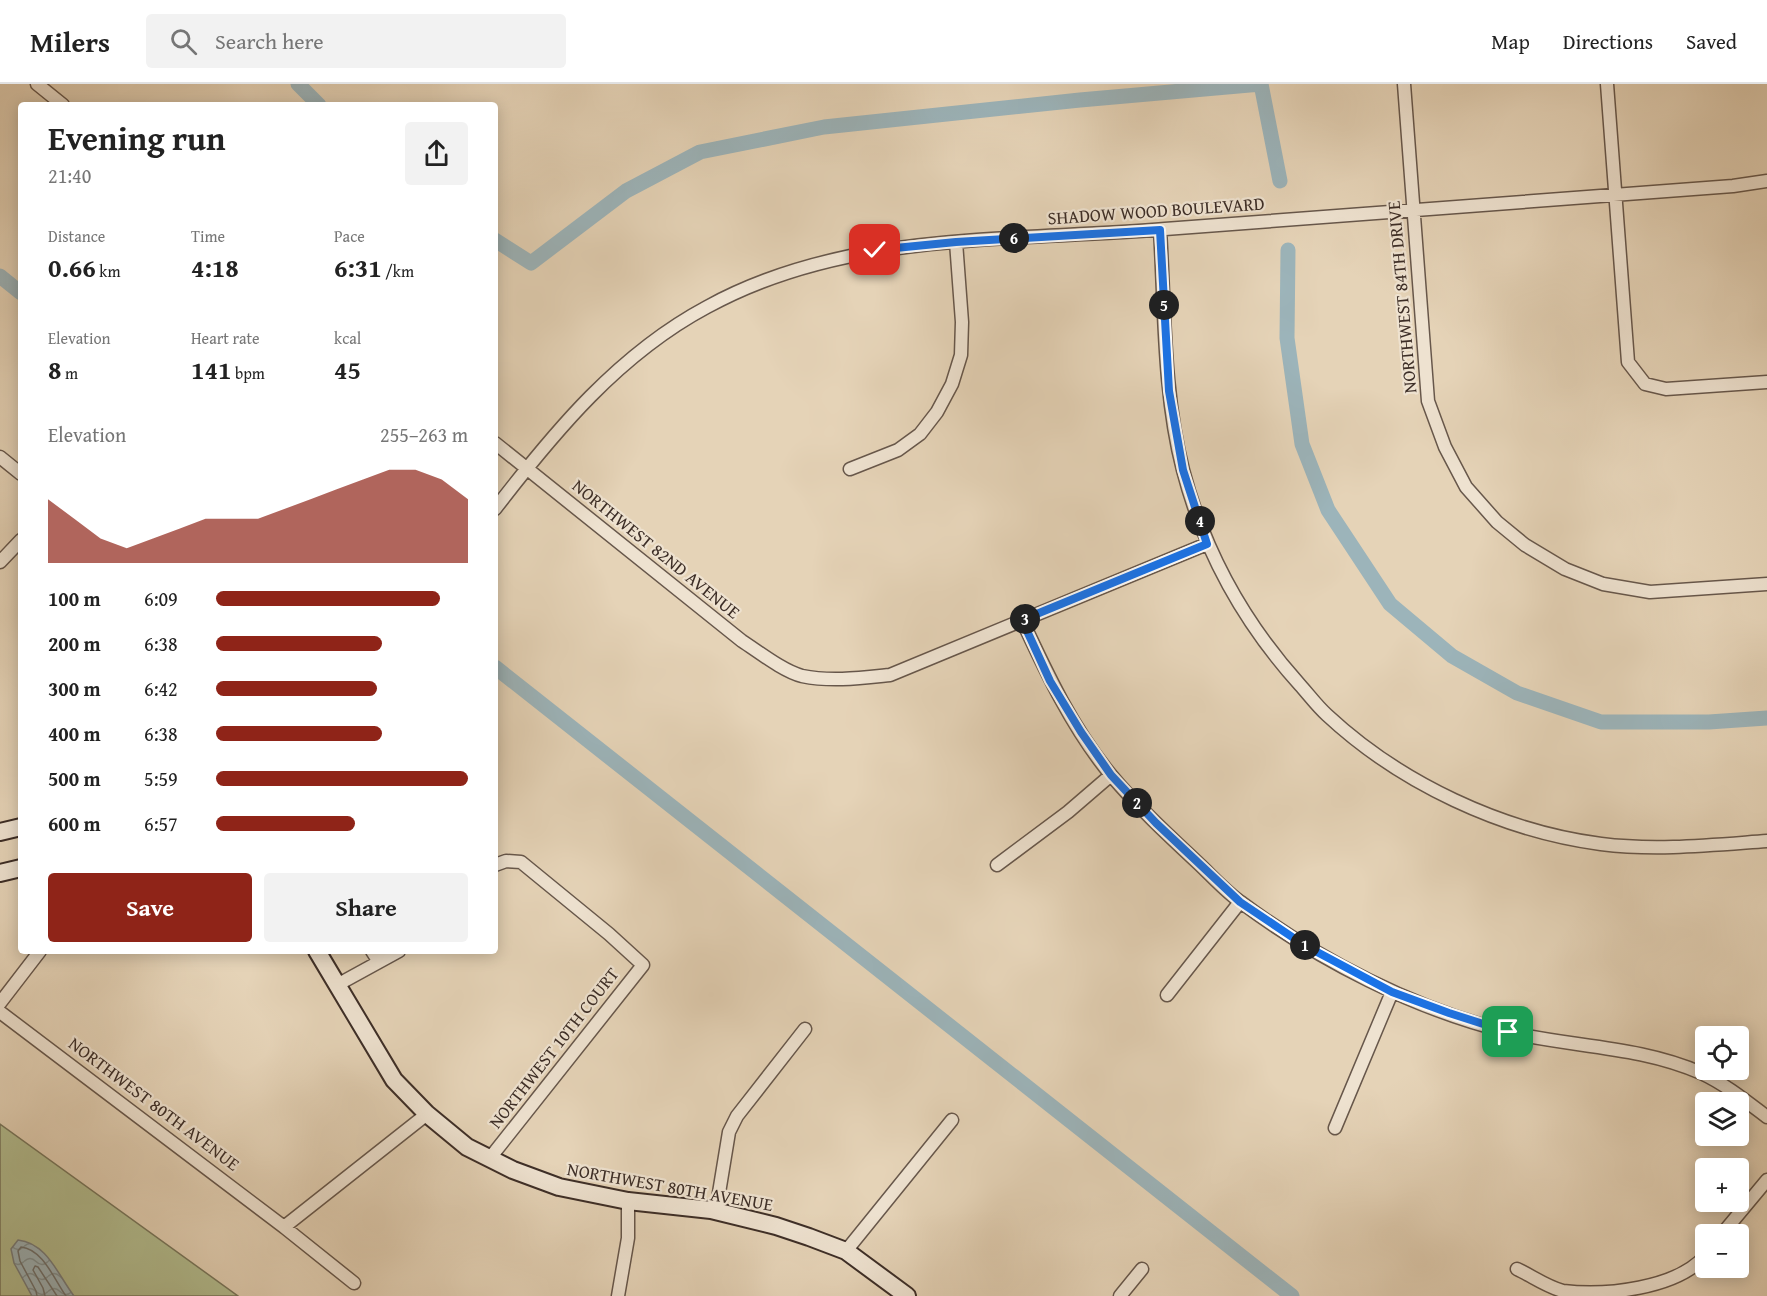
<!DOCTYPE html>
<html lang="en">
<head>
<meta charset="utf-8">
<style>
  body { margin:0; font-family:"Gentium Book Plus",serif; background:#f2f2f2; color:#222; height:100vh; display:flex; flex-direction:column; font-size:22px; white-space:nowrap }
  * { box-sizing:border-box; margin:0 }
  p { font-size:20px; color:#767676 }
  .icon { flex:none; width:33px; height:33px; fill:none; stroke:currentColor; stroke-width:2; stroke-linecap:round; stroke-linejoin:round }
  .map { position:relative; flex:1; overflow:hidden }
  .panel { position:absolute; left:18px; top:18px; width:480px; height:852px; display:flex; flex-direction:column; background:#fff; border-radius:6px; box-shadow:0 3px 15px #0003 }
  .panel>* { flex:none }
  .controls { position:absolute; left:1695px; top:942px; display:grid; gap:12px }
  .controls a { display:grid; place-items:center; width:54px; height:54px; border-radius:6px; background:#fff; box-shadow:0 3px 15px #0003; font-size:30px }
  .pin { position:absolute; display:grid; place-items:center; width:51px; height:51px; color:#fff; margin:-26px; border-radius:12px; box-shadow:0 3px 9px #0006 }
  .km { position:absolute; width:30px; height:30px; margin:-15px; border-radius:50%; background:#222; color:#fff; font-size:16px; line-height:30px; text-align:center }
  .round { display:grid; place-items:center; flex:none; width:63px; height:63px; border-radius:6px; background:#f2f2f2 }
  .overview { display:flex; align-items:center; justify-content:space-between; height:102px; padding:0 30px }
  h1 { font-size:33px; font-weight:600; line-height:45px }
  .figures { display:grid; grid-template-columns:repeat(3,1fr); gap:9px; height:102px; padding:6px 30px }
  .figures div { display:grid; align-content:center }
  .figures b { font-size:26px; font-weight:600 }
  .figures small { font-size:16px; font-weight:400 }
  .figures p { font-size:16px }
  .chart { height:168px; padding:12px 30px }
  .chart p { display:flex; justify-content:space-between }
  .chart svg { width:100%; height:108px; margin-top:6px; fill:#8f2418; opacity:.7 }
  .primary-button { display:flex; gap:12px; margin-top:auto; padding:12px 30px }
  .primary-button a { flex:1; height:69px; border-radius:6px; background:#8f2418; color:#fff; font-size:24px; font-weight:600; line-height:69px; text-align:center }
  .primary-button a+a { background:#f2f2f2; color:#222 }
  ul { padding:0 30px; list-style:none; font-size:20px }
  li { display:grid; grid-template-columns:96px 72px 1fr; align-items:center; height:45px }
  li i { height:15px; border-radius:8px; background:#8f2418 }
  header { display:flex; align-items:center; gap:36px; box-sizing:border-box; height:84px; padding:0 30px; background:#fff; border-bottom:2px solid #e0e0e0 }
  header strong { font-size:28px }
  nav { display:flex; gap:33px; margin-inline-start:auto; font-size:21px }
  .search { width:420px; height:54px; background:#f2f2f2; display:flex; align-items:center; gap:15px; box-sizing:border-box; padding:0 21px; border-radius:6px; color:#767676; font-size:22px }
  .map>svg:first-child { display:block }
</style>
</head>
<body>
<header>
<strong>Milers</strong>
<div class="search"><svg class="icon" aria-label="search" viewBox="0 0 24 24"><circle cx="10" cy="10" r="6"/><path d="M15 15l6 6"/></svg>Search here</div>
<nav><a>Map</a><a>Directions</a><a>Saved</a></nav>
</header>
<div class="map">
<svg width="1767" height="1212" viewBox="0 0 1767 1212">
  <defs>
    <pattern id="water-waves" width="16" height="10" patternUnits="userSpaceOnUse" patternTransform="scale(1.5)"><rect width="16" height="10" fill="#9cb4ba"/><path d="M0 5q4-4 8 0t8 0" fill="none" stroke="#809397"/></pattern>
  </defs>
  <rect width="100%" height="100%" fill="#e5d3b7"/>
  <filter id="stains"><feTurbulence type="fractalNoise" baseFrequency=".00333" numOctaves="4"/><feColorMatrix values="0 0 0 0 .2 0 0 0 0 .09 0 0 0 0 .02 0 0 0 .5 -.17"/></filter>
  <radialGradient id="worn" r=".72"><stop offset=".6" stop-color="#630" stop-opacity="0"/><stop offset="1" stop-color="#630" stop-opacity=".3"/></radialGradient>
  <path fill="#b2bd90" stroke="#78765c" stroke-width="1.5" d="M 0,1040 L 238,1212 L 0,1212 Z"/>
  <path fill="url(#water-waves)" stroke="#767e7f" stroke-width="1.5" d="M 18,1156 C 47,1159 58,1191 74,1212 L 32,1212 L 14,1179 L 11,1165 Z"/>
  <g fill="none" stroke-linecap="round" stroke-linejoin="round">
    <path stroke="#6c7170" stroke-width="1.5" d="M 37,1212 L 36,1207 L 20,1177 L 18,1167 L 21,1163 C 43,1165 55,1197 66,1212
      M 45,1212 L 43,1204 L 33,1186 L 35,1182 L 38,1183 L 57,1212"/>
    <path stroke="#9cb4ba" stroke-width="15" d="M 298,0 L 319,21
      M 495,156 L 531,179 L 626,107 L 700,68 L 824,43 L 1080,16 L 1261,0 L 1280,97
      M 1288,166 L 1287,254 L 1302,360 L 1328,426 L 1390,520 L 1452,572 L 1517,609 L 1601,638 L 1709,638 L 1767,634
      M 0,192 L 21,209
      M 495,583 L 1292,1212"/>
    <g stroke="#67574b" stroke-width="15">
      <path id="street" d="M 37,0 L 63,21
        M 1404,0 L 1428,317 L 1445,363 L 1466,403 L 1497,438 L 1525,461 L 1565,485 L 1603,500 L 1650,508 L 1767,500
        M 1607,0 L 1628,278 L 1645,300 L 1666,305 L 1767,298
        M 1160,146 C 1165,226 1163,308 1183,386 C 1204,467 1244,539 1300,601 C 1309,611 1317,622 1327,631 C 1400,699 1502,747 1601,760 C 1656,767 1712,761 1767,757
        M 495,359 L 742,557 C 759,568 783,587 802,592 C 831,598 861,594 890,591 L 1207,460
        M 0,373 L 21,390
        M 850,385 L 898,366 L 920,350 L 937,328 L 952,300 L 961,271 L 962,238 L 956,158
        M 495,425 C 555,347 619,270 707,223 C 847,146 1011,158 1165,145 C 1354,130 1543,115 1733,102 L 1767,97
        M 0,478 L 21,456
        M 1022,536 C 1047,590 1073,645 1111,691 C 1137,722 1167,750 1197,778 C 1212,792 1226,808 1242,819 C 1319,876 1414,925 1508,948 C 1571,963 1640,962 1701,989 C 1725,1000 1746,1017 1767,1033
        M 997,781 L 1068,728 L 1111,691
        M 372,867 L 379,878
        M 337,901 L 399,867
        M 1167,911 L 1240,818
        M 0,919 L 40,867
        M 0,928 L 284,1143 L 354,1199
        M 1335,1044 L 1392,908
        M 490,1074 L 643,881 L 609,850 L 521,778 L 506,777 L 495,781
        M 716,1127 L 729,1048 L 737,1032 L 805,945
        M 284,1143 L 427,1030
        M 1722,1150 L 1767,1096
        M 846,1167 L 952,1036
        M 1517,1185 C 1532,1192 1547,1203 1563,1207 C 1605,1212 1677,1205 1706,1171
        M 618,1212 L 628,1154 L 628,1117
        M 1120,1212 L 1142,1185"/>
    </g>
    <g stroke="#3d2e27" stroke-width="20">
      <path id="secondary" d="M 0,748 L 21,743
        M 0,789 L 21,784
        M 317,867 L 394,996 L 427,1030 L 467,1063 L 513,1086 L 559,1103 L 628,1117 L 711,1126 L 776,1142 L 809,1153 L 846,1167 L 907,1212"/>
    </g>
    <use href="#street" stroke="#eee2d0" stroke-width="12"/>
    <use href="#secondary" stroke="#eee2d0" stroke-width="16"/>
  </g>
  <g fill="none" stroke-linecap="round" stroke-linejoin="round">
    <g stroke="#fff" stroke-width="12">
      <path id="route" d="M 875,166 L 956,158 L 1160,146 L 1169,307 L 1183,386 L 1207,460 L 1022,536 L 1050,597 L 1081,648 L 1111,691 L 1156,739 L 1240,818 L 1304,861 L 1392,908 L 1449,929 L 1508,948"/>
    </g>
    <use href="#route" stroke="#1a73e8" stroke-width="8"/>
  </g>
  <g text-anchor="middle" stroke-width="4.5" stroke-linejoin="round" paint-order="stroke">
    <g font-size="18" fill="#3d2e27" stroke="#eee2d0">
      <text transform="translate(1156 127) rotate(-4)" y="6">SHADOW WOOD BOULEVARD</text>
      <text transform="translate(1402 213) rotate(-95)" y="6">NORTHWEST 84TH DRIVE</text>
      <text transform="translate(656 465) rotate(39)" y="6">NORTHWEST 82ND AVENUE</text>
      <text transform="translate(554 964) rotate(-52)" y="6">NORTHWEST 10TH COURT</text>
      <text transform="translate(154 1020) rotate(37)" y="6">NORTHWEST 80TH AVENUE</text>
      <text transform="translate(670 1103) rotate(10)" y="6">NORTHWEST 80TH AVENUE</text>
    </g>
  </g>
  <rect width="100%" height="100%" filter="url(#stains)"/>
  <rect width="100%" height="100%" fill="url(#worn)"/>
</svg>
<div class="controls">
<a><svg class="icon" aria-label="locate" viewBox="0 0 24 24"><circle cx="12" cy="12" r="6"/><path d="M12 2v4M12 18v4M2 12h4M18 12h4"/></svg></a>
<a><svg class="icon" aria-label="layers" viewBox="0 0 24 24"><path d="M12 4l9 5-9 5-9-5zM3 14l9 5 9-5"/></svg></a>
<a>+</a>
<a>−</a>
</div>
<div class="pin" style="left:1508px;top:948px;background:#1e9e55"><svg class="icon" aria-label="arrive" viewBox="0 0 24 24"><path d="M6 21V4h12l-3 4 3 4H6"/></svg></div>
<div class="pin" style="left:875px;top:166px;background:#d93025"><svg class="icon" aria-label="check" viewBox="0 0 24 24"><path d="M5 12l5 5 9-10"/></svg></div>
<b class="km" style="left:1305px;top:861px">1</b>
<b class="km" style="left:1137px;top:719px">2</b>
<b class="km" style="left:1025px;top:535px">3</b>
<b class="km" style="left:1200px;top:437px">4</b>
<b class="km" style="left:1164px;top:221px">5</b>
<b class="km" style="left:1014px;top:154px">6</b>
<section class="panel">
<div class="overview"><div><h1>Evening run</h1><p>21:40</p></div><a class="round"><svg class="icon" aria-label="share" viewBox="0 0 24 24"><path d="M12 15V3M7 8l5-5 5 5M5 13v7h14v-7"/></svg></a></div>
<div class="figures">
<div><p>Distance</p><b>0.66<small> km</small></b></div>
<div><p>Time</p><b>4:18</b></div>
<div><p>Pace</p><b>6:31<small> /km</small></b></div>
</div>
<div class="figures">
<div><p>Elevation</p><b>8<small> m</small></b></div>
<div><p>Heart rate</p><b>141<small> bpm</small></b></div>
<div><p>kcal</p><b>45</b></div>
</div>
<div class="chart"><p><span>Elevation</span>255–263 m</p>
<svg viewBox="0 0 160 44" preserveAspectRatio="none"><path d="M0 44V18L10 26L20 34L30 38L40 34L50 30L60 26L70 26L80 26L90 22L100 18L110 14L120 10L130 6L140 6L150 10L160 18V44z"/></svg>
</div>
<ul>
<li><b>100 m</b>6:09<i style="width:89%"></i></li>
<li><b>200 m</b>6:38<i style="width:66%"></i></li>
<li><b>300 m</b>6:42<i style="width:64%"></i></li>
<li><b>400 m</b>6:38<i style="width:66%"></i></li>
<li><b>500 m</b>5:59<i style="width:100%"></i></li>
<li><b>600 m</b>6:57<i style="width:55%"></i></li>
</ul>
<div class="primary-button"><a>Save</a><a>Share</a></div>
</section>
</div>
</body>
</html>
